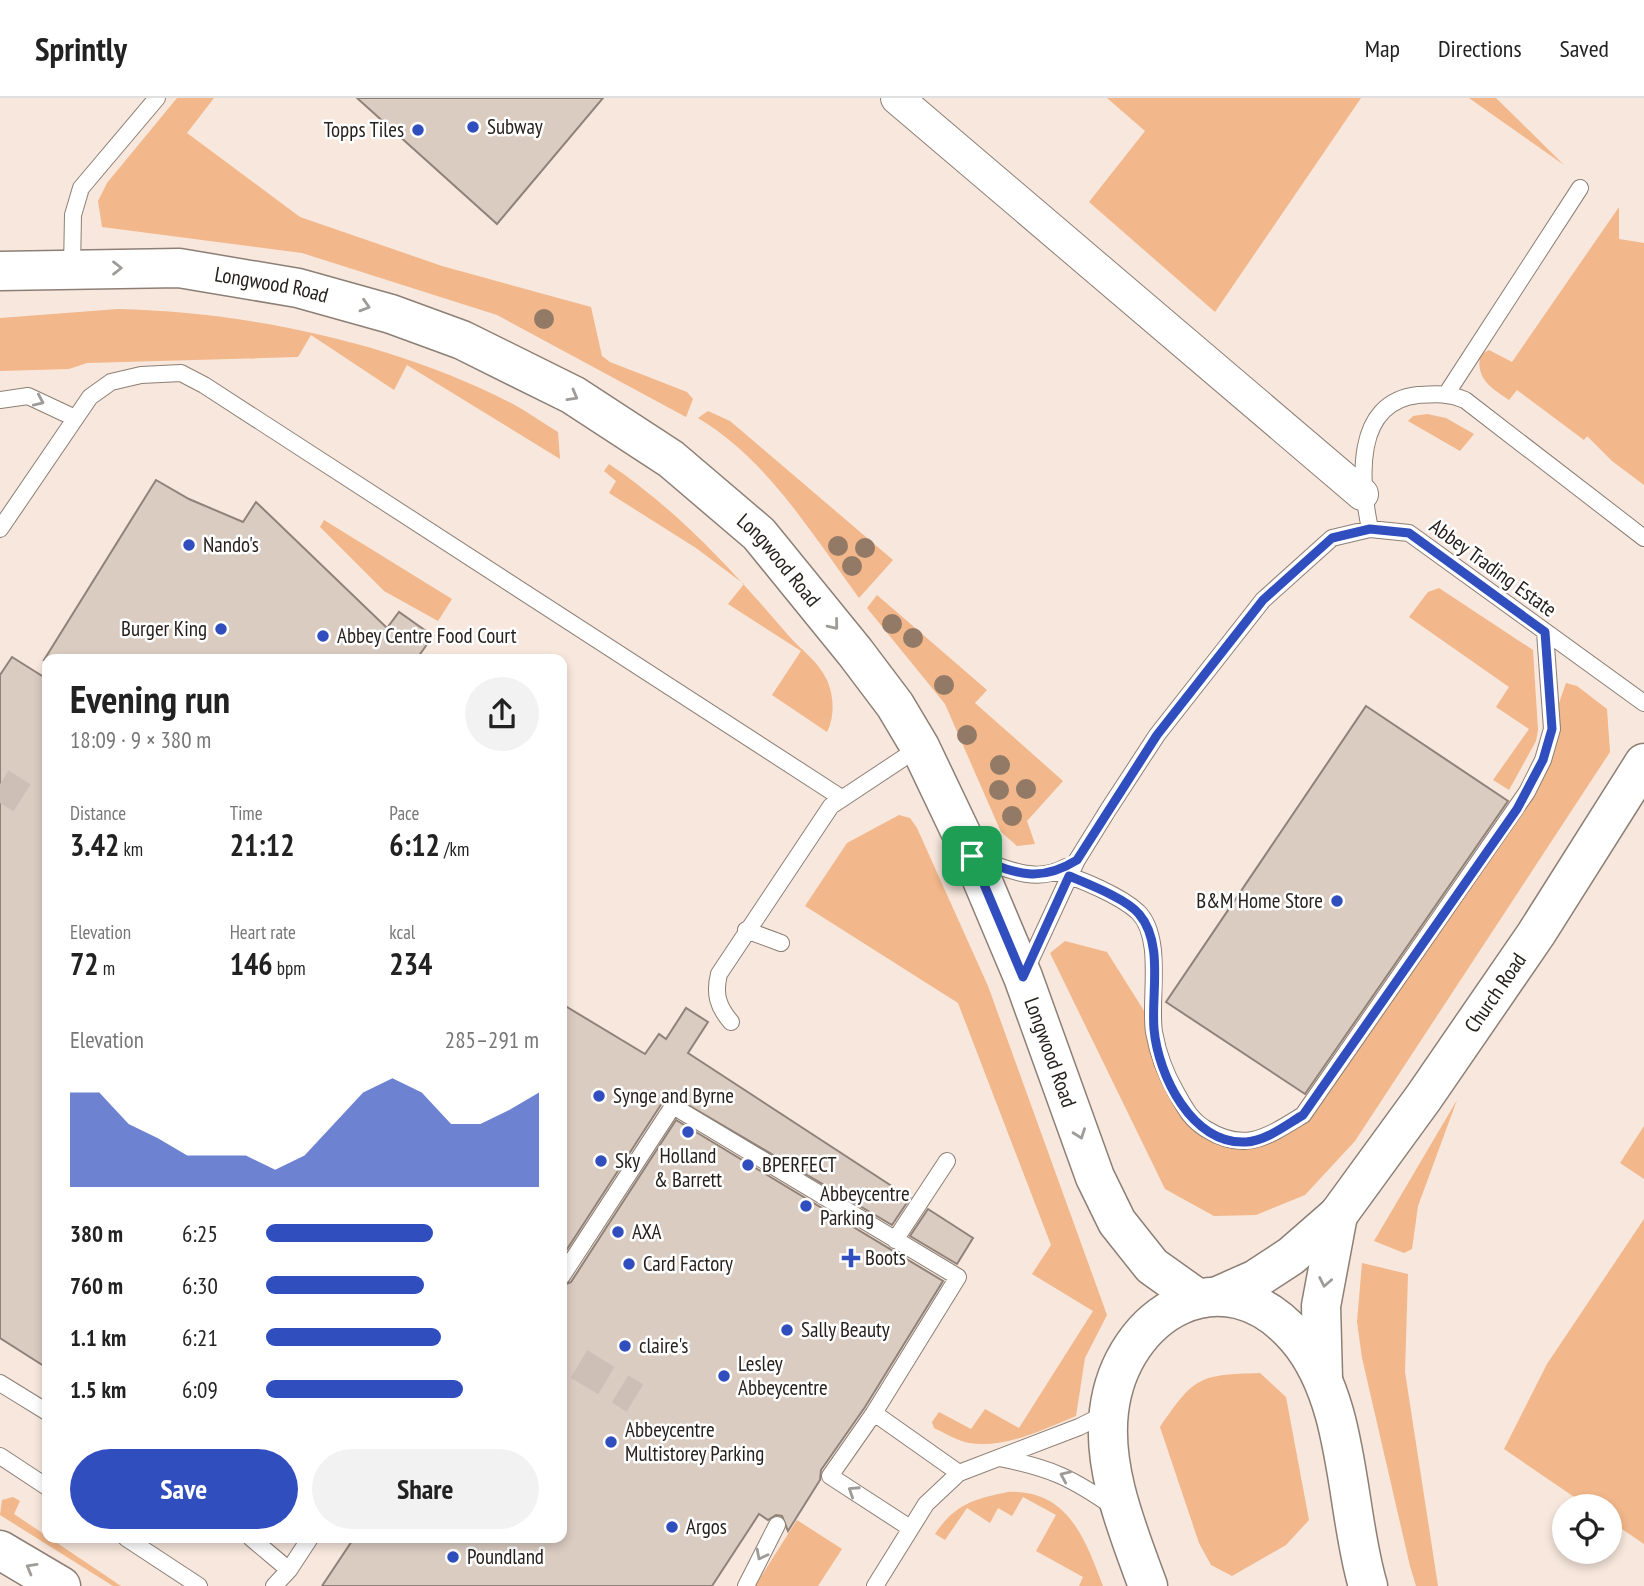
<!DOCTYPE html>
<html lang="en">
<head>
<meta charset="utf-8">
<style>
  body { margin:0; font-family:"PT Sans Narrow",sans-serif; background:#f2f2f2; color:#222; height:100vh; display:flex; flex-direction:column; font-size:26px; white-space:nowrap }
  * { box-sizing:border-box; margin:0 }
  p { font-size:23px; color:#767676 }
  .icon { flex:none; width:38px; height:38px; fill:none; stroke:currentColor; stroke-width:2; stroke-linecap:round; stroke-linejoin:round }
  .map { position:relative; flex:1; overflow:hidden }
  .panel { position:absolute; left:42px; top:556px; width:525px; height:889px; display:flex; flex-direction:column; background:#fff; border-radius:14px; box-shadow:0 4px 10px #0003 }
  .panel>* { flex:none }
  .fabs { position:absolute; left:1552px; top:1396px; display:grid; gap:14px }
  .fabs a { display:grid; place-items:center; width:70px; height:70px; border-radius:50%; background:#fff; box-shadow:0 4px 10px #0003; font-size:35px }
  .pin { position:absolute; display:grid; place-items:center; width:60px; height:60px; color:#fff; margin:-30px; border-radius:14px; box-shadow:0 4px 10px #0006 }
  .round { display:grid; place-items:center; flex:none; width:74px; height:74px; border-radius:37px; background:#f2f2f2 }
  .summary { display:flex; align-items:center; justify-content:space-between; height:119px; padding:0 28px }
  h1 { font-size:38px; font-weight:600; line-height:52px }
  .stats { display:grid; grid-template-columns:repeat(3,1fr); gap:10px; height:119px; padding:7px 28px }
  .stats div { display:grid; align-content:center }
  .stats b { font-size:30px; font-weight:600 }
  .stats small { font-size:19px; font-weight:400 }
  .stats p { font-size:19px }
  .chart { height:196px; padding:14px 28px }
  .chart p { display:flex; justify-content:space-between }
  .chart svg { width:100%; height:126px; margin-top:7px; fill:#314ebf; opacity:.7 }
  .action { display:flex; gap:14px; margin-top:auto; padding:14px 28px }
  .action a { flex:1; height:80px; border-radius:42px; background:#314ebf; color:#fff; font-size:28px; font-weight:600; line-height:80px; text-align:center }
  .action a+a { background:#f2f2f2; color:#222 }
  ul { padding:0 28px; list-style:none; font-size:23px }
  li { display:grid; grid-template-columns:112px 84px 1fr; align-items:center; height:52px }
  li i { height:18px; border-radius:9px; background:#314ebf }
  header { display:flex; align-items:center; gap:42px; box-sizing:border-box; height:98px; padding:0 35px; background:#fff; border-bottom:2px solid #e0e0e0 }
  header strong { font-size:33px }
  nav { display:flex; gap:38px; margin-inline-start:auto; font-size:24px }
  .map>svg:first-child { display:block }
</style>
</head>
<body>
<header>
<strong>Sprintly</strong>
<nav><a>Map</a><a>Directions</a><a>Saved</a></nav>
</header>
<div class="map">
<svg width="1644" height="1488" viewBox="0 0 1644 1488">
  <rect width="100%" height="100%" fill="#f7e7dc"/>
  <path fill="#f2b78a" d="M 177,0 L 214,0 L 187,35 L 300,119 L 442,168 L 591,209 L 602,258 L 610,264 L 687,294 L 693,301 L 686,319 L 497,217 L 302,155 L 102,129 L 98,103 L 107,85 Z
    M 1107,0 L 1361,0 L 1215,214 L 1089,104 L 1145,33 Z
    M 1469,0 L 1496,0 L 1564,67 Z
    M 1619,109 L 1619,141 L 1644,145 L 1644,387 L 1612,363 L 1587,338 L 1584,342 L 1517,292 L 1509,302 C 1491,289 1476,282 1480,257 L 1489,252 L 1512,264 Z
    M 118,211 C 249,214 396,245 513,306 C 528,314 543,325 558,334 L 560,361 L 407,267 L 394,292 L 311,237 L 298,259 L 87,265 L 69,271 L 0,273 L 0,220 Z
    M 708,313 L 730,323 L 893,462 L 859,500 C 812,436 767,361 698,320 Z
    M 1427,316 L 1446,320 L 1474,336 L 1460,353 L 1408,323 L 1413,318 Z
    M 609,366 C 679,413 734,474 788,537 C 801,552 818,563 827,582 C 834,598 835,618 827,634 L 772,597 L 801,553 L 728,506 L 744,486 L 696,450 L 609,395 L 616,383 L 604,373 Z
    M 324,422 L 452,501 L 438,523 L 384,493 L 320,429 Z
    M 1439,490 L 1533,552 L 1538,632 L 1536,643 L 1509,692 L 1493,682 L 1529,631 L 1496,609 L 1509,589 L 1409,519 L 1428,494 Z
    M 877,497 L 987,592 L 975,605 L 1063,683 L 1027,723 L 1035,746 L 1017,748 L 1001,734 L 945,606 L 867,510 Z
    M 1566,585 L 1577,588 L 1607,611 L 1610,654 L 1355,1043 L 1305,1097 L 1256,1117 L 1214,1118 L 1165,1091 L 1050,855 L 1065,843 L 1107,854 L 1146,916 L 1192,1022 L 1225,1043 L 1275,1034 L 1309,1023 L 1429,836 L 1523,708 Z
    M 899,717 L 910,720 L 917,730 L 988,888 L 1107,1217 L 1085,1260 L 1076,1318 C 1044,1331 1005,1351 969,1345 C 958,1343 945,1335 934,1330 L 932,1324 L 939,1314 L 971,1331 L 985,1311 L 1019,1330 L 1093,1213 L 1032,1176 L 1051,1147 L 958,905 L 805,808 L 847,745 Z
    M 1457,1002 L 1418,1108 L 1412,1151 L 1404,1155 L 1374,1143 Z
    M 1644,1028 L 1644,1081 L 1620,1065 Z
    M 1644,1121 L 1644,1446 L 1610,1423 L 1610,1409 L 1589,1409 L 1504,1351 L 1547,1266 Z
    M 1362,1165 L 1408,1176 L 1405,1274 L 1438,1488 L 1416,1488 L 1410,1468 L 1362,1260 L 1357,1224 Z
    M 1260,1275 L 1286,1299 L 1309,1422 L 1286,1447 L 1232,1478 L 1211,1467 L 1199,1445 L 1160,1329 C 1195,1278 1199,1277 1260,1275 Z
    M 1008,1394 C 1068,1391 1085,1441 1103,1488 L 1079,1488 L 1083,1479 L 1036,1453 L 1056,1417 L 1023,1399 L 1012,1418 L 998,1410 L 990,1425 L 967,1410 L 945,1442 L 935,1436 C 955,1406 974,1401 1008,1394 Z
    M 13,1399 L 20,1403 L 14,1416 L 121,1488 L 113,1488 L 0,1417 L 2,1402 Z
    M 797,1422 L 842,1451 L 818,1488 L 755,1488 Z"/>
  <path fill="#dbccc1" stroke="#908278" stroke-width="2" d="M 357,0 L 603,0 L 497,126 Z
    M 156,382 L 189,401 L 243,424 L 256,404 L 387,530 L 399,514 L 433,538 L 418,559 L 420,562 L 44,562 Z
    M 12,559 L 47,581 L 47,1270 L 0,1240 L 0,577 Z
    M 1366,608 L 1508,703 L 1305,996 L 1166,904 Z
    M 562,906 L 645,956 L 659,936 L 666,941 L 686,910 L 708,924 L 688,955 L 910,1100 L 892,1127 L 673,998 L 664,1002 L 562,1159 Z
    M 676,1022 L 943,1183 L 865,1309 L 821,1372 L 820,1382 L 788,1433 L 782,1418 L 776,1417 L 768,1422 L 759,1416 L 712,1488 L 322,1488 L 354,1440 L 562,1440 L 562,1188 L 571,1184 Z
    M 928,1111 L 973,1140 L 957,1166 L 910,1138 Z"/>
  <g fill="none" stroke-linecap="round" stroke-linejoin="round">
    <path stroke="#cdbfb6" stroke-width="32" stroke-dasharray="32 16" stroke-linecap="butt" d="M 0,686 L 22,700
      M 579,1266 L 635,1300"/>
    <g stroke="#8d7f75" stroke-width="18">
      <path id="lane" d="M 72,170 L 73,117 L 81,90 L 157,0
        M 1447,295 L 1580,90
        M 0,302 L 28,298 L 75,320
        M 0,431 L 90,299 L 111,284 L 141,277 L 181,275 L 204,287 L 840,699
        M 1370,431 C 1360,383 1353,304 1418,297 C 1436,296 1448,295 1465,302 L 1644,440
        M 977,760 C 1006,771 1037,786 1066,769
        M 1056,774 C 1079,780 1121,798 1138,814 C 1164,840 1149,901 1154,934 C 1158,956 1165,975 1176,994 C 1185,1010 1190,1021 1206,1031 C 1245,1055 1267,1039 1303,1017 L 1527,694 L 1543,662 L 1552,631 L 1545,534
        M 746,832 L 781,845
        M 1025,874 L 1077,762 L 1108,712 L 1157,637 L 1263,502 L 1332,440 L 1370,431 L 1409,435 L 1644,605
        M 731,924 C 718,909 714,896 719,876 L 831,708 L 920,649
        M 895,1142 L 947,1063
        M 562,1178 L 673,1008 L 958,1179 L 874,1315
        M 0,1285 L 47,1314
        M 0,1358 L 47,1389
        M 999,1360 C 1051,1370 1072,1380 1115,1410
        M 910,1430 L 830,1378 L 874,1315 L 959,1375
        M 126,1440 L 199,1488
        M 251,1440 L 289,1472
        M 274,1488 L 289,1472 L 310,1440
        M 746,1488 L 777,1427
        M 875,1488 L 926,1406 L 959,1375 L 1079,1329 L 1107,1315"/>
    </g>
    <g stroke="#8d7f75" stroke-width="34">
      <path id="street" d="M 897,0 L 1362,396"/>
    </g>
    <g stroke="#8d7f75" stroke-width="41">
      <g id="secondary">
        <path id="s1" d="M 0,173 L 179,170 L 298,190 L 391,216 L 462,242 L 573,297 L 671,361 L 759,436 L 855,554 L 895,607 L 920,649 L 972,758 L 1023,879 L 1095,1079 L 1117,1124 L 1152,1168 L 1197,1200"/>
        <path id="s2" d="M 1220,1197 L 1256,1181 L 1291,1158 L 1338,1117 L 1424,999 L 1536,836 L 1644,665"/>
        <path d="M 1323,1281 L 1321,1208 L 1338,1117"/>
        <path d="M 0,1452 L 61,1488"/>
        <path d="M 1148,1488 C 1128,1433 1102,1372 1109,1313 C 1121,1214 1224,1154 1297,1240 C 1351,1303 1345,1411 1368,1488"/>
      </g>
    </g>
    <use href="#lane" stroke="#fff" stroke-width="16"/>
    <use href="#street" stroke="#fff" stroke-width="32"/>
    <use href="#secondary" stroke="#fff" stroke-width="38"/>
  </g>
  <g fill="#927a66">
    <circle cx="544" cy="221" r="10"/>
    <circle cx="838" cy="448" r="10"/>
    <circle cx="865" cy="450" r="10"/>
    <circle cx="852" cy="468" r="10"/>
    <circle cx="892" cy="526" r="10"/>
    <circle cx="913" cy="540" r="10"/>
    <circle cx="944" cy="587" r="10"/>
    <circle cx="967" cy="637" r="10"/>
    <circle cx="1000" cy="667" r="10"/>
    <circle cx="1026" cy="691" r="10"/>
    <circle cx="999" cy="692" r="10"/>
    <circle cx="1012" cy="718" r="10"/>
  </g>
  <defs><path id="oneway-chevron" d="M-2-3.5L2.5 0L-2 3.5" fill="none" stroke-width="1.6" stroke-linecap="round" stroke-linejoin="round" transform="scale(1.75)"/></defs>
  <g stroke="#9e9b99">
    <use href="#oneway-chevron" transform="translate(117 170)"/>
    <use href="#oneway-chevron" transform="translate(365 208) rotate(17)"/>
    <use href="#oneway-chevron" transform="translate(573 298) rotate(29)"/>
    <use href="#oneway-chevron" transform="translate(39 303) rotate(24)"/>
    <use href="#oneway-chevron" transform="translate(834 527) rotate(51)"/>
    <use href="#oneway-chevron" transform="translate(1080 1036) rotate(70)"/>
    <use href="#oneway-chevron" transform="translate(1325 1184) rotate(101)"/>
    <use href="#oneway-chevron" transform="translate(1065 1378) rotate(-156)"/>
    <use href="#oneway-chevron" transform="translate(853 1393) rotate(-147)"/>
    <use href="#oneway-chevron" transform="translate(761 1457) rotate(117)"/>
    <use href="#oneway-chevron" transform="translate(31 1470) rotate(-150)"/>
  </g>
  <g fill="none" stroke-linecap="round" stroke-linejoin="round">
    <g stroke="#fff" stroke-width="14">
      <path id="route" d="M 1370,431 L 1409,435 L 1545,534 L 1552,631 L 1543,662 L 1517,711 L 1303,1017 C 1286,1027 1266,1043 1246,1044 C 1192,1047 1158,977 1154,931 C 1151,896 1164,845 1139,816 C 1127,801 1088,786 1069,778 L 1023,879 L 972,758 C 1013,774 1037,787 1077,762 L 1157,637 L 1263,502 L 1332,440 Z"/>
    </g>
    <use href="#route" stroke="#314ebf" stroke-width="9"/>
  </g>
  <g fill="#314ebf" stroke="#fff" stroke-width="2.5">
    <circle cx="473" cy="29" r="7"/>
    <circle cx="418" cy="32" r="7"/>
    <circle cx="189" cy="447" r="7"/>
    <circle cx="221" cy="531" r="7"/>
    <circle cx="323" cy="538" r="7"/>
    <circle cx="1337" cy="803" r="7"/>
    <circle cx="599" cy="998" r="7"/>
    <circle cx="688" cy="1034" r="7"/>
    <circle cx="601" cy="1063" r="7"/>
    <circle cx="748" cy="1067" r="7"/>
    <circle cx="806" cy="1108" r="7"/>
    <circle cx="618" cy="1134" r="7"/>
    <path d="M847.5 1149.5h7v7h7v7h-7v7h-7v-7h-7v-7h7z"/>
    <circle cx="629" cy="1166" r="7"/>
    <circle cx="787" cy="1232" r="7"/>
    <circle cx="625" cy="1248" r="7"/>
    <circle cx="724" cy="1278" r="7"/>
    <circle cx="611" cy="1344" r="7"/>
    <circle cx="672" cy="1429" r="7"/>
    <circle cx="453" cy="1459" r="7"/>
  </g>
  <g text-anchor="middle" stroke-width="5" stroke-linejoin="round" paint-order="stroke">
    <g font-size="21" fill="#27211d" stroke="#fff" text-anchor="start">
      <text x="487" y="36">Subway</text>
      <text x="404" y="39" text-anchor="end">Topps Tiles</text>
      <text x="203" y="454">Nando's</text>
      <text x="207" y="538" text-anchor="end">Burger King</text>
      <text x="337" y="545">Abbey Centre Food Court</text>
      <text x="1323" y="810" text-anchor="end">B&amp;M Home Store</text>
      <text x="613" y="1005">Synge and Byrne</text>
      <text x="688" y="1065" text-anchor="middle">Holland<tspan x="688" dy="24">&amp; Barrett</tspan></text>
      <text x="615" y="1070">Sky</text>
      <text x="762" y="1074">BPERFECT</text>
      <text x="820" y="1103">Abbeycentre<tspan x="820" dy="24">Parking</tspan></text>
      <text x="632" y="1141">AXA</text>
      <text x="865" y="1167">Boots</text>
      <text x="643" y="1173">Card Factory</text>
      <text x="801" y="1239">Sally Beauty</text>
      <text x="639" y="1255">claire's</text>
      <text x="738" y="1273">Lesley<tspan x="738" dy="24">Abbeycentre</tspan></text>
      <text x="625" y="1339">Abbeycentre<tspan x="625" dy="24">Multistorey Parking</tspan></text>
      <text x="686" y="1436">Argos</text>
      <text x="467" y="1466">Poundland</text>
    </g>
    <g font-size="21" fill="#27211d" stroke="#fff">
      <text dy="7" stroke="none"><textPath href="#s1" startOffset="273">Longwood Road</textPath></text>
      <text dy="7" stroke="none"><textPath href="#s1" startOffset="861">Longwood Road</textPath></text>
      <text transform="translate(1493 470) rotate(36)" y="7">Abbey Trading Estate</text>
      <text dy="7" stroke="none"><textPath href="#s2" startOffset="416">Church Road</textPath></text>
      <text dy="7" stroke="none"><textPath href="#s1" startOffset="1428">Longwood Road</textPath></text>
    </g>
  </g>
</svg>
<div class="fabs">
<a><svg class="icon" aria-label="locate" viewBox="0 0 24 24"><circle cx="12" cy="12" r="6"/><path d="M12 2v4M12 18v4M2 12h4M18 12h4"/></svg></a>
</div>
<div class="pin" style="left:972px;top:758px;background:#1e9e55"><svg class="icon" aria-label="arrive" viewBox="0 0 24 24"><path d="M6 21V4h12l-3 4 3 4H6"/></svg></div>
<section class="panel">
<div class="summary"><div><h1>Evening run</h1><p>18:09 · 9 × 380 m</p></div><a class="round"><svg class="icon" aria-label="share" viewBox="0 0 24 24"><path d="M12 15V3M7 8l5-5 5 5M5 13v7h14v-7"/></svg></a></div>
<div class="stats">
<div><p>Distance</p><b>3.42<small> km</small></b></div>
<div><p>Time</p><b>21:12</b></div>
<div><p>Pace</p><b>6:12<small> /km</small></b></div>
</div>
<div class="stats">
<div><p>Elevation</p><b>72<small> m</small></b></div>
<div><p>Heart rate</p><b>146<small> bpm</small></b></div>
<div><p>kcal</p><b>234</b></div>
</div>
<div class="chart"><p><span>Elevation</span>285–291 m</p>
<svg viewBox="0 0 160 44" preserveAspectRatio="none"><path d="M0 44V11L10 11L20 22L30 27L40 33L50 33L60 33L70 38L80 33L90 22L100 11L110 6L120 11L130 22L140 22L150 17L160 11V44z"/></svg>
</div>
<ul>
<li><b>380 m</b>6:25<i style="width:61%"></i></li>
<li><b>760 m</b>6:30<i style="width:58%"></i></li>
<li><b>1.1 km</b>6:21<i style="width:64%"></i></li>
<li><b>1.5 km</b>6:09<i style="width:72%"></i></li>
</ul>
<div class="action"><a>Save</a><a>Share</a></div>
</section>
</div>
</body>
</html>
